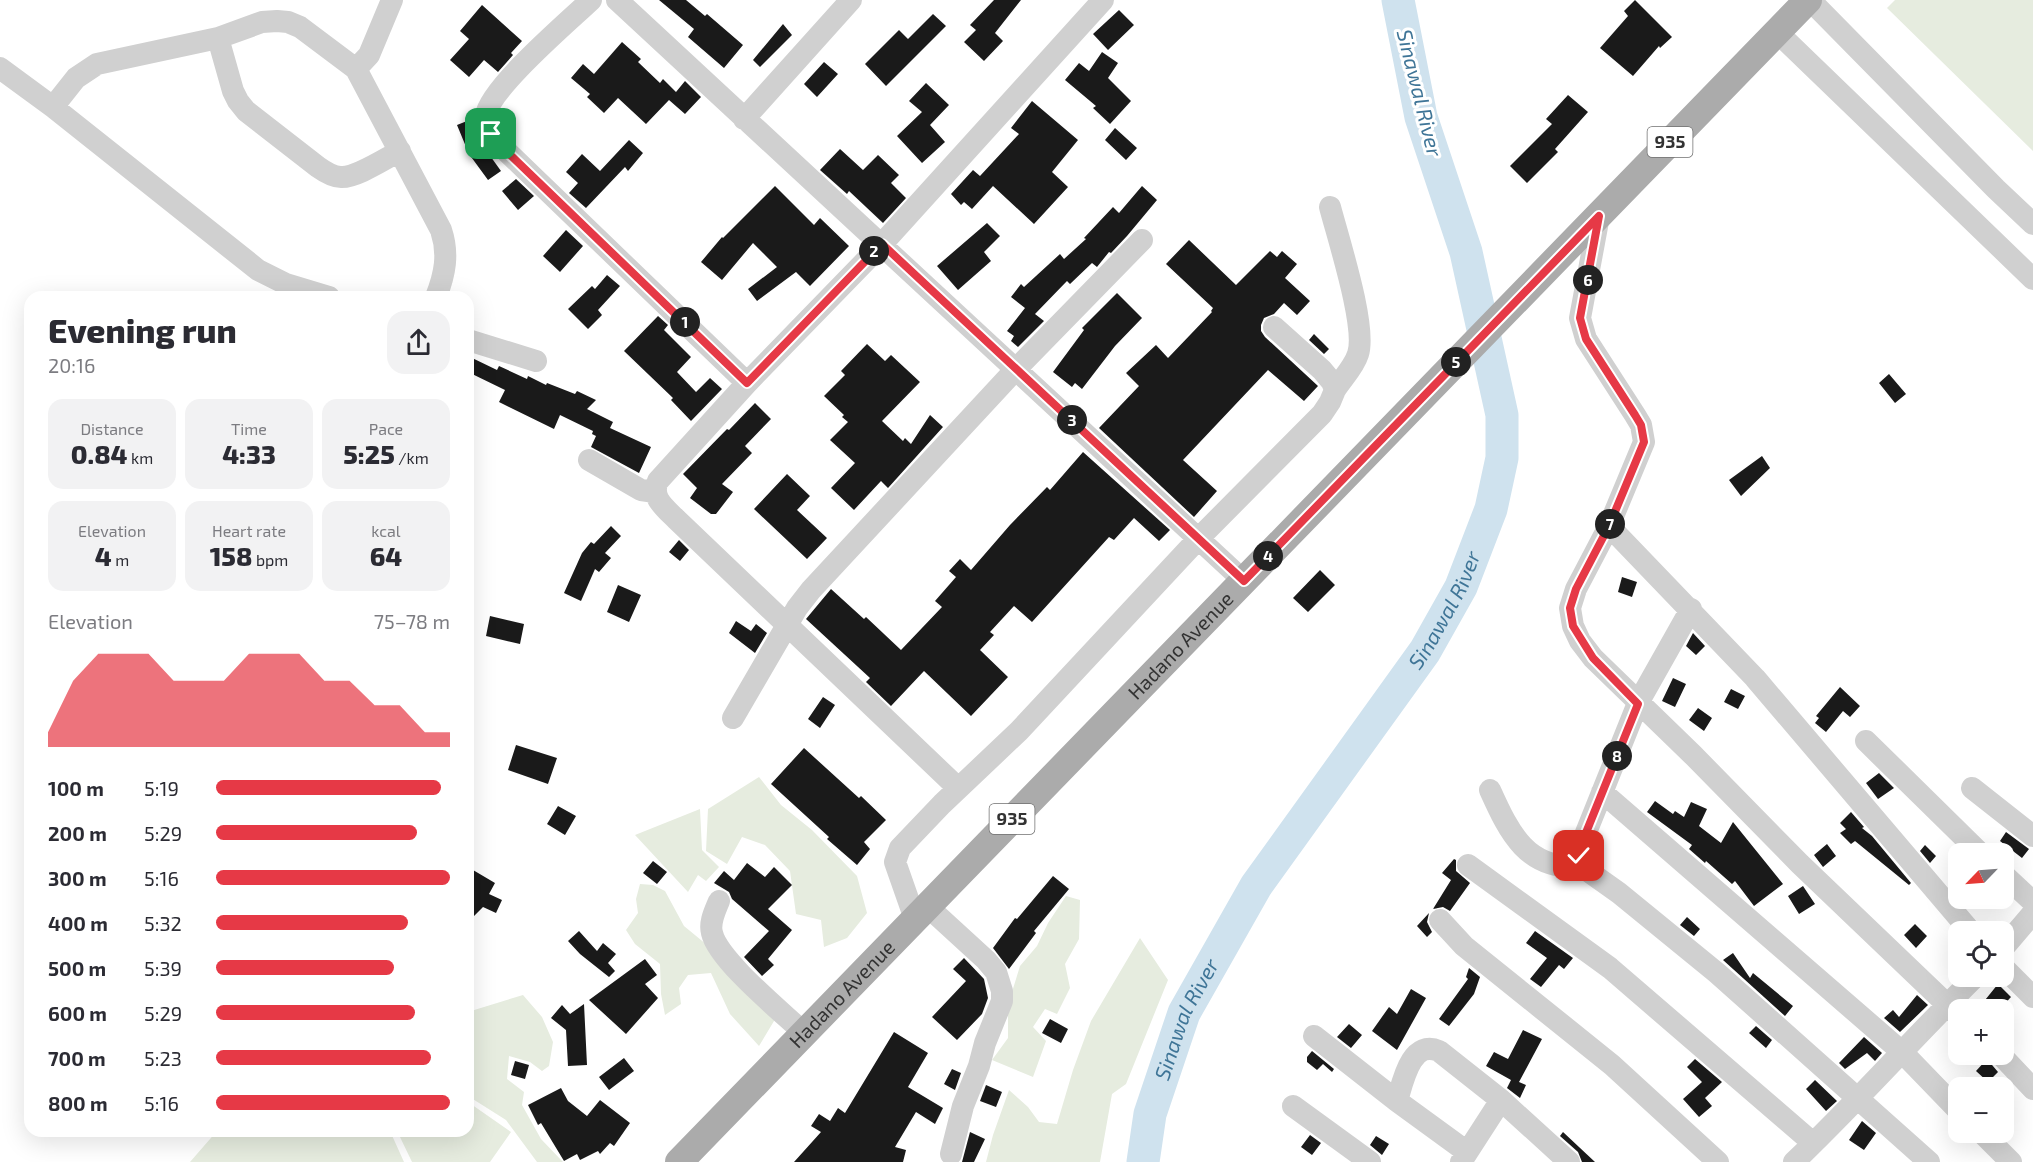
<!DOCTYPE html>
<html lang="en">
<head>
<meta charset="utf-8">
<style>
  body { margin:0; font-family:"Exo 2",sans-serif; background:#f2f2f3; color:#2b2b33; height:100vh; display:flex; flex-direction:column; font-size:22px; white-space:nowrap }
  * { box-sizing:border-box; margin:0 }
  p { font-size:20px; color:#7c7c81 }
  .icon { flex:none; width:33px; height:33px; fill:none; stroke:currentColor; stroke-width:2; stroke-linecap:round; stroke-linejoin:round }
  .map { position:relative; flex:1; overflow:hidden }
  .details { position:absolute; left:24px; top:291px; width:450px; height:846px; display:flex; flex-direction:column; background:#fff; border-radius:18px; box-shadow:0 6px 24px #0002 }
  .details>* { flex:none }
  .needle { width:39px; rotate:245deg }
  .tools { position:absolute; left:1948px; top:843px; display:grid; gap:12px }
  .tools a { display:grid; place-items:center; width:66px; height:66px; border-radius:12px; background:#fff; box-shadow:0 6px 24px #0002; font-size:30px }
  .pin { position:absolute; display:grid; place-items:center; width:51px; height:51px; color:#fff; margin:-26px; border-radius:12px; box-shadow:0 3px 9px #0006 }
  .km { position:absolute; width:30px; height:30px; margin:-15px; border-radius:50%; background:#222; color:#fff; font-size:16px; line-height:30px; text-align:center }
  .round { display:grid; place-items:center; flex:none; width:63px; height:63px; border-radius:18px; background:#f2f2f3 }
  .headline { display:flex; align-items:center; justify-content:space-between; height:102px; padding:0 24px }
  h1 { font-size:33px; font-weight:800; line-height:45px }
  .stats { display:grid; grid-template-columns:repeat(3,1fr); gap:9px; height:102px; padding:6px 24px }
  .stats div { display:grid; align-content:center; border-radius:15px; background:#f2f2f3; text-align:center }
  .stats b { font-size:26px; font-weight:800 }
  .stats small { font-size:16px; font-weight:400 }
  .stats p { font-size:16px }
  .chart { height:168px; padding:12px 24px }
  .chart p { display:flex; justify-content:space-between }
  .chart svg { width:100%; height:108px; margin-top:6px; fill:#e63946; opacity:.7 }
  ul { padding:0 24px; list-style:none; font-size:20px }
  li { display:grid; grid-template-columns:96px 72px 1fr; align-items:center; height:45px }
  li i { height:15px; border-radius:8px; background:#e63946 }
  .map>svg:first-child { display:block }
</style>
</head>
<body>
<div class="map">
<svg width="2033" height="1162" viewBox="0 0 2033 1162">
  <rect width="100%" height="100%" fill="#fff"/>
  <path fill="#e6ecdf" d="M 1895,0 L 2033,0 L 2033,151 L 1887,8 Z
    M 759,777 L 781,805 L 812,830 L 857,876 L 867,913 L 847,938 L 824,947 L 821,920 L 796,914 L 790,871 L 765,845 L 742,837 L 727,864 L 706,851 L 708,809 Z
    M 700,809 L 702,850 L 719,867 L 706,881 L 698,875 L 688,892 L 635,835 Z
    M 640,884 L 653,885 L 665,891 L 684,926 L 718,954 L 777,1016 L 759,1046 L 730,1014 L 711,973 L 688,975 L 679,988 L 681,1004 L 665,1015 L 661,994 L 660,964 L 635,944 L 626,930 L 638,913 L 636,899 Z
    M 1066,896 L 1080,900 L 1079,939 L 1065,964 L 1070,988 L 1057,1014 L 1045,1009 L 1033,1027 L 1046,1041 L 1033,1077 L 992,1060 L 1008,1038 L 1008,1005 L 1020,966 L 1037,946 L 1048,923 Z
    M 1140,938 L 1168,980 L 1126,1084 L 1112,1094 L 1100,1162 L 986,1162 L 993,1135 L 1009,1090 L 1028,1107 L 1039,1122 L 1057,1124 L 1073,1070 L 1091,1021 Z
    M 523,995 L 542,1017 L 553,1042 L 549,1066 L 542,1071 L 530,1062 L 509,1056 L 507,1079 L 524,1092 L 522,1105 L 541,1139 L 563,1162 L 537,1162 L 506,1120 L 468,1096 L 468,1016 L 471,1011 Z
    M 468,1102 L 511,1132 L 490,1162 L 412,1162 L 400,1137 L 425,1131 L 468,1131 Z
    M 217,1131 L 390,1131 L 404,1162 L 190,1162 Z"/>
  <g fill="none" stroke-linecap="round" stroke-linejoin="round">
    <path stroke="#cfe2ee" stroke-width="33" id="s1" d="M 1143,1162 L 1150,1114 L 1184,1013 L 1256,886 L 1425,651 L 1461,587 L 1491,509 L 1502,458 L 1502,415 L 1466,252 L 1421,117 L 1398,0"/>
  </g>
  <path fill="#1a1a1a" d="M 659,0 L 686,0 L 705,16 L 707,14 L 743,45 L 724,68 L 688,37 L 694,29 Z
    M 994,0 L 1021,0 L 995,33 L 1003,41 L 984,61 L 964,42 L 976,30 L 970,25 Z
    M 1635,0 L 1672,37 L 1660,48 L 1659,46 L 1633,76 L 1600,48 L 1628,16 L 1624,11 Z
    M 482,5 L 522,41 L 511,53 L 513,55 L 498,72 L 484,60 L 469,77 L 450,60 L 469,39 L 460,31 Z
    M 1119,10 L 1134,25 L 1108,50 L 1093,34 Z
    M 933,14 L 946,26 L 886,86 L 865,64 L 899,30 L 908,39 Z
    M 783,24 L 792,35 L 760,67 L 753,60 Z
    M 622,42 L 641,59 L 638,62 L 660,83 L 663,79 L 676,92 L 685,81 L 701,97 L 685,114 L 669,100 L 646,124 L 618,98 L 604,113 L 587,97 L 590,94 L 571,78 L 583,64 L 594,74 Z
    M 1102,52 L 1118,63 L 1108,78 L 1131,101 L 1110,124 L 1093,108 L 1096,106 L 1065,80 L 1079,63 L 1089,71 Z
    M 824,62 L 838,74 L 817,97 L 804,84 Z
    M 926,83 L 949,105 L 930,125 L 945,142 L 922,163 L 897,136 L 922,112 L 909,101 Z
    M 1568,95 L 1588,112 L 1555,149 L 1558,152 L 1527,183 L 1510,166 L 1552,124 L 1546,119 Z
    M 1032,101 L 1078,140 L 1052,172 L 1068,187 L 1034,224 L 993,186 L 972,209 L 964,202 L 961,205 L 951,194 L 973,170 L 980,176 L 1019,134 L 1011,128 Z
    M 472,119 L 478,139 L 501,171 L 488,180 L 469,154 L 457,125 Z
    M 1115,128 L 1137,148 L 1126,160 L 1105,140 Z
    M 629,140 L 643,153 L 628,171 L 625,167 L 586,208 L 569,193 L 578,183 L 566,172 L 582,154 L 600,171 Z
    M 840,149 L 863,170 L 878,155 L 899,175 L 891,183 L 906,198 L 883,223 L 849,191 L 847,194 L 820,170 Z
    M 516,179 L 534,196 L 518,210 L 502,191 Z
    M 775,186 L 814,225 L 820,218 L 849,246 L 810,286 L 796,272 L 757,301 L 748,289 L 777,267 L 753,243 L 722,280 L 701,262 L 722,237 L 723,238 Z
    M 1142,186 L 1157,200 L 1127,236 L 1111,253 L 1109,252 L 1097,267 L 1092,263 L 1070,284 L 1067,281 L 1035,314 L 1044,321 L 1018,347 L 1011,341 L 1014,336 L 1007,331 L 1025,308 L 1011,297 L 1021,284 L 1024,287 L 1060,254 L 1064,259 L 1086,239 L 1084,238 L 1113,207 L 1119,213 Z
    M 987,223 L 1000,236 L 984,252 L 991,261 L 958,290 L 937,266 Z
    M 566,230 L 583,246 L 560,272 L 543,256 Z
    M 1189,240 L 1236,285 L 1270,251 L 1277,257 L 1282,251 L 1297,264 L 1285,278 L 1310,301 L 1297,315 L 1284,303 L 1274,314 L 1264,318 L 1261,325 L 1261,331 L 1265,337 L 1318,386 L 1304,401 L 1268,370 L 1183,460 L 1217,491 L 1194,517 L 1099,428 L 1139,386 L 1126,373 L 1156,345 L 1168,358 L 1212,312 L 1211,311 L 1213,308 L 1166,264 Z
    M 607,275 L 620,286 L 598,310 L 602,315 L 588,329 L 568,309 L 592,286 L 595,289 Z
    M 1117,293 L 1142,318 L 1115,346 L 1082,389 L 1075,383 L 1072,387 L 1053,372 L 1084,330 L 1082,328 Z
    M 658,316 L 668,325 L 664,330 L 691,357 L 677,372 L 696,392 L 710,378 L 722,389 L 691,421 L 671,400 L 673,398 L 624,351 Z
    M 1314,334 L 1329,349 L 1324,354 L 1309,340 Z
    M 867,344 L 885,361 L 891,355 L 920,382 L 882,421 L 903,441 L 905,438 L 911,444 L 930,415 L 943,427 L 888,488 L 881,481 L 854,510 L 831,488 L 855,463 L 830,440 L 848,422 L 842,417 L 844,415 L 824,396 L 845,375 L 841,371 Z
    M 468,356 L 497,370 L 499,366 L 527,379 L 528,376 L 546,385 L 547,383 L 575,394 L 577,391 L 596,400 L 587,409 L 613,422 L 610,428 L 651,447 L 639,473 L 591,447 L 596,436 L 592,434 L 593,431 L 560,415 L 554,429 L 499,402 L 505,390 L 468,372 Z
    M 1889,374 L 1906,394 L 1895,403 L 1879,383 Z
    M 755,403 L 771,419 L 745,446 L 752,453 L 722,484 L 733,492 L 716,514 L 711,514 L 690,498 L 697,488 L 683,474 L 727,429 L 729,430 Z
    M 1083,452 L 1170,530 L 1159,541 L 1134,518 L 1114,540 L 1109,537 L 1032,622 L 1014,606 L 990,632 L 994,635 L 980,650 L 1008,677 L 971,716 L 924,671 L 891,706 L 866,682 L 870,678 L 806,619 L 831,589 L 864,619 L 866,617 L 901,650 L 942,607 L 935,601 L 956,577 L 949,571 L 960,559 L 971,570 L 1010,525 L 1047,487 L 1050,490 Z
    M 1762,456 L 1770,468 L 1741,496 L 1729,480 Z
    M 787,474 L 810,496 L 797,510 L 827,538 L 807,559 L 754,509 Z
    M 611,526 L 621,536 L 605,553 L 611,558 L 599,572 L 595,569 L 581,601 L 564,593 L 582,553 L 591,542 L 594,544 Z
    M 679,540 L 689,550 L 680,561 L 669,552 Z
    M 1320,570 L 1335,585 L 1308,612 L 1293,598 Z
    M 1622,577 L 1637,582 L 1632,597 L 1618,592 Z
    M 618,585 L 641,595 L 629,622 L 607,612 Z
    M 490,616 L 524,624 L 520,644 L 486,636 Z
    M 736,621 L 751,631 L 756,624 L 767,633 L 755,653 L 729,633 Z
    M 1693,633 L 1705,646 L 1696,655 L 1686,646 Z
    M 1673,678 L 1686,684 L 1675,707 L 1662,701 Z
    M 1840,687 L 1860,706 L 1850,717 L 1843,711 L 1826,732 L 1815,723 L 1819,718 L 1816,716 Z
    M 1731,689 L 1745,696 L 1738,709 L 1724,702 Z
    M 823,697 L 835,705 L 820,728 L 808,719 Z
    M 1698,708 L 1712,718 L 1704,731 L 1689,720 Z
    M 516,745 L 557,758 L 548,784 L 508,770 Z
    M 804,748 L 859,798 L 861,796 L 886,820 L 864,842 L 870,849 L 857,865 L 827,839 L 829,837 L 771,784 Z
    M 1879,773 L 1894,788 L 1878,799 L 1866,783 Z
    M 1655,801 L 1673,814 L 1675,811 L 1684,817 L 1691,802 L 1707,809 L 1699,826 L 1721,843 L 1733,822 L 1783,884 L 1754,906 L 1735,881 L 1732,884 L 1706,861 L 1705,863 L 1689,849 L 1692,845 L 1647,812 Z
    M 558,806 L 576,816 L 565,835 L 547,824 Z
    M 1851,812 L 1864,827 L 1862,828 L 1872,836 L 1911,883 L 1909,885 L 1855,841 L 1851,844 L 1840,833 L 1846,829 L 1840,823 Z
    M 2006,832 L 2029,849 L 2022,858 L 2000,841 Z
    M 1827,844 L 1836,856 L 1823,867 L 1814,855 Z
    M 1925,845 L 1936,856 L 1930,863 L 1920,851 Z
    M 1454,859 L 1456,860 L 1456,871 L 1470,883 L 1450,911 L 1443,907 L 1433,909 L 1451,880 L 1442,873 Z
    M 653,861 L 667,872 L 657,884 L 643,873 Z
    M 747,863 L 765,877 L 774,867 L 792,885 L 768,909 L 792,930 L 768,959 L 774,965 L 762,976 L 744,957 L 769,931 L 732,899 L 729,892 L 714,883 L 724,871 L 734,880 Z
    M 473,870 L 495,883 L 489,894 L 502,900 L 496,913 L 483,907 L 468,922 L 468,878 Z
    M 1053,876 L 1069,889 L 1034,931 L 1036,933 L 1009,969 L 993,948 L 1015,918 L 1017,919 Z
    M 1803,886 L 1815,904 L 1799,914 L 1788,896 Z
    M 1429,913 L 1427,922 L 1432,932 L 1427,937 L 1417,926 Z
    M 1687,917 L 1700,929 L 1694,936 L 1680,925 Z
    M 1915,924 L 1927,936 L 1916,948 L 1904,935 Z
    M 579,931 L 597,951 L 603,943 L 616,954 L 608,963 L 615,971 L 609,977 L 580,954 L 568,941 Z
    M 1535,931 L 1573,958 L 1564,969 L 1559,965 L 1541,987 L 1530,979 L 1547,958 L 1526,943 Z
    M 1733,953 L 1750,978 L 1753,973 L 1793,1006 L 1785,1016 L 1723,960 Z
    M 964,958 L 984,979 L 988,998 L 982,1014 L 957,1040 L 932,1017 L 966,981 L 953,969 Z
    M 645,959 L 657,975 L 645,984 L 658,998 L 626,1034 L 589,1000 Z
    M 1469,968 L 1480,977 L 1474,994 L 1449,1026 L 1439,1019 L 1468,979 L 1466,977 Z
    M 1998,984 L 2011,997 L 1999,1010 L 1977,1010 Z
    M 1411,989 L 1426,998 L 1397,1050 L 1372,1031 L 1389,1007 L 1397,1014 Z
    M 1917,995 L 1928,1005 L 1900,1032 L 1884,1018 L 1893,1010 L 1899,1017 Z
    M 584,1004 L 587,1065 L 568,1066 L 566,1030 L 551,1018 L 562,1005 L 570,1014 Z
    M 1050,1019 L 1068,1029 L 1061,1043 L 1042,1033 Z
    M 1349,1024 L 1362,1035 L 1351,1048 L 1337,1037 Z
    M 1756,1026 L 1772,1040 L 1766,1048 L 1749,1033 Z
    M 1523,1030 L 1542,1039 L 1519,1082 L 1526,1085 L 1520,1098 L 1507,1088 L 1511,1080 L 1486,1066 L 1494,1052 L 1508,1059 Z
    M 894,1032 L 928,1053 L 908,1087 L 943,1108 L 935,1124 L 916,1112 L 895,1147 L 906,1150 L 903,1162 L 794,1162 L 821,1132 L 811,1126 L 819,1114 L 830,1121 L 838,1108 L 845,1113 Z
    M 1864,1037 L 1882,1053 L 1875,1061 L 1867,1053 L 1845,1069 L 1839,1063 Z
    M 1312,1051 L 1334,1069 L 1332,1072 L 1323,1064 L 1317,1070 L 1307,1062 L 1307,1057 Z
    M 624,1058 L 634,1071 L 609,1090 L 599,1077 Z
    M 1695,1059 L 1722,1082 L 1705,1098 L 1712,1106 L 1699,1117 L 1683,1099 L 1702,1082 L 1687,1067 Z
    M 1987,1059 L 1998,1072 L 1988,1082 L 1976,1071 Z
    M 515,1061 L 529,1065 L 525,1079 L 511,1075 Z
    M 952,1069 L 961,1073 L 955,1090 L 944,1084 Z
    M 1815,1080 L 1837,1101 L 1826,1111 L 1806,1089 Z
    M 986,1085 L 1002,1092 L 996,1107 L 980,1101 Z
    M 561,1088 L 568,1101 L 587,1116 L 600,1100 L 630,1123 L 614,1146 L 610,1143 L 600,1154 L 598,1151 L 580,1160 L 577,1154 L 564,1161 L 541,1123 L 538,1125 L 528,1105 Z
    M 1862,1121 L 1876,1133 L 1864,1150 L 1849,1140 Z
    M 970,1132 L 985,1139 L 974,1162 L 962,1162 Z
    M 1563,1132 L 1595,1162 L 1582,1162 L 1578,1152 L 1560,1136 Z
    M 1310,1135 L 1321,1143 L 1312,1155 L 1301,1147 Z
    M 1376,1136 L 1389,1144 L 1382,1155 L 1370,1145 Z"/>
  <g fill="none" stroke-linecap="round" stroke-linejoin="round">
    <path stroke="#d0d0d0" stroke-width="22" d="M 591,0 C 569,21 490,88 486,115 C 483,128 494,138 502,147 L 747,383
      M 617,0 L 1244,581
      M 1810,0 L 1996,189 L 2033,224
      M 1777,32 L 2033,279
      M 218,38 L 233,91 L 238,101 L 246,111 L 318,167 C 325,172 333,177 341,177 C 356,178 386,158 400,151
      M 0,68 L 53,107 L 258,270 L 286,284 L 329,297
      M 356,69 L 369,55 L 392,0
      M 53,107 L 76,78 L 97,64 L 218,38 L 262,22 L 277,21 L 288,22 L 300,27 L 356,69 L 441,230 C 449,254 445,274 436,297
      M 744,119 L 851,0
      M 1330,207 C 1338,238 1367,327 1358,354 C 1354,367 1342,379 1335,390
      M 1599,216 L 1580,318 L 1586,339 L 1635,415 L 1641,425 L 1644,442 L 1609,526 L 1576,589 L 1570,608 L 1573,626 L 1580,641 L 1593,658 L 1694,756 L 1800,864 L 1959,1016
      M 468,340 L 536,361
      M 589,460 L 641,490 L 655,492
      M 1609,526 L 1755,678 L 1971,932
      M 1691,609 L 1638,703 L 1579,850 L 1580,862 L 1588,871 L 1619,893 L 1717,973 L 1929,1162
      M 733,718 L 797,608 L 811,590 L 1016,369 L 1142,240
      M 1866,741 L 1981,854
      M 958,788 L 676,519 C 665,508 650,497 658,481 L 747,383 L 882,244 L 1103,0
      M 1972,788 L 2033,836
      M 1490,790 C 1509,832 1527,872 1583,866
      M 1602,792 L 1902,1052 L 1959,1111
      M 1468,865 L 1610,968 L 1813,1143
      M 2004,875 L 2033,902
      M 719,901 C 715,911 709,922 712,933 C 718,960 782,1012 804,1033
      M 927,906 L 986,960 L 996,972 L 1002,991 L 1002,1001 L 985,1043 L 979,1066 L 963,1106 L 951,1154
      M 915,919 L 895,862 L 900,848 L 942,804 L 1019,731 L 1199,538 L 1322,414 L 1330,402 L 1335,390 L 1332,382 L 1322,370 L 1274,327
      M 1440,920 L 1464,946 L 1612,1065 L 1718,1162
      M 2004,947 L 2033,913
      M 2004,968 L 2033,997
      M 1314,1036 L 1397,1101 L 1467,1152
      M 2000,1054 L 2033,1089
      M 1397,1101 C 1403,1081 1411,1039 1439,1051 L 1501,1100 L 1569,1162
      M 1293,1106 L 1370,1162
      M 1981,1132 L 2011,1162
      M 1461,1162 L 1501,1100
      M 1794,1162 C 1857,1102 1914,1037 1976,976"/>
    <path stroke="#ababab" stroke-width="28" id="s2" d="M 679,1162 L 1808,0"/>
  </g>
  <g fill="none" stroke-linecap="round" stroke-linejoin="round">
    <g stroke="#fff" stroke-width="12">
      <path id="route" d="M 491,134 L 502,147 L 747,383 L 882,244 L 1244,581 L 1599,216 L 1580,318 L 1586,339 L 1635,415 L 1641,425 L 1644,442 L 1609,526 L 1576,589 L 1570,608 L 1573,626 L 1593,658 L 1638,704 L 1579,850 L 1579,856"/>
    </g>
    <use href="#route" stroke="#e63946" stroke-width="8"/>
  </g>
  <g text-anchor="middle" stroke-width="6" stroke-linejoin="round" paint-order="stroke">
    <g fill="#fff" stroke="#707070" stroke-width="1.5">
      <rect x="1647.5" y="127" width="45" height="30" rx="4.5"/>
      <rect x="989.5" y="804" width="45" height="30" rx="4.5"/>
    </g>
    <g font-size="18" font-weight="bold" fill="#333">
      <text x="1670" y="148">935</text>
      <text x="1012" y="825">935</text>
    </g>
    <g font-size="20" fill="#333" stroke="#fff">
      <text dy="7" stroke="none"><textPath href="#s2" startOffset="720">Hadano Avenue</textPath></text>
      <text dy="7" stroke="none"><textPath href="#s2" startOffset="234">Hadano Avenue</textPath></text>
    </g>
    <g font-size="21" font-style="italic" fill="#3f7597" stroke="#fff">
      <text transform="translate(1419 93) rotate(76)" y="7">Sinawal River</text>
      <text dy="7" stroke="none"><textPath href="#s1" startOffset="636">Sinawal River</textPath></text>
      <text dy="7" stroke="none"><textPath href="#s1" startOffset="150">Sinawal River</textPath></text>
    </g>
  </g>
</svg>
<div class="tools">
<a><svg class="needle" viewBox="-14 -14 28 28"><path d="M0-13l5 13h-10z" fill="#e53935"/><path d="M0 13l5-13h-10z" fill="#7c7c81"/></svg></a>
<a><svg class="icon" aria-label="locate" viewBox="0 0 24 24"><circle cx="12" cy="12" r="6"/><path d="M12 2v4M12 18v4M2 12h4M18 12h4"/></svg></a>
<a>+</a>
<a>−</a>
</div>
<div class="pin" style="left:491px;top:134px;background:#1e9e55"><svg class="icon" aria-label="arrive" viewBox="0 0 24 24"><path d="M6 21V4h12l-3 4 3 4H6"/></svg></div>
<div class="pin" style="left:1579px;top:856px;background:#d93025"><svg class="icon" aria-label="check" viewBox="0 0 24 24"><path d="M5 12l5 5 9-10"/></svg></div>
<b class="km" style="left:685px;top:322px">1</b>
<b class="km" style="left:874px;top:251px">2</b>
<b class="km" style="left:1072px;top:420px">3</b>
<b class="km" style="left:1268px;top:556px">4</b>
<b class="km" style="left:1456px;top:362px">5</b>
<b class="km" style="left:1588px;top:280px">6</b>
<b class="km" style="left:1610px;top:524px">7</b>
<b class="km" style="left:1617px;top:756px">8</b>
<section class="details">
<div class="headline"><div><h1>Evening run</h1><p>20:16</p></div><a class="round"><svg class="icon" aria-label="share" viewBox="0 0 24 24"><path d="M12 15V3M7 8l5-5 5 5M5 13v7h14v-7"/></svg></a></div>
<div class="stats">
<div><p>Distance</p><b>0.84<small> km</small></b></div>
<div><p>Time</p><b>4:33</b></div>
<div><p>Pace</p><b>5:25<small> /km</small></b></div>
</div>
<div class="stats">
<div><p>Elevation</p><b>4<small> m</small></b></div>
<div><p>Heart rate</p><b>158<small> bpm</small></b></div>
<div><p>kcal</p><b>64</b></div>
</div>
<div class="chart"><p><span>Elevation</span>75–78 m</p>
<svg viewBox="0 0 160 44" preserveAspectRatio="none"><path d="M0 44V38L10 17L20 6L30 6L40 6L50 17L60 17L70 17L80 6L90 6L100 6L110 17L120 17L130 27L140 27L150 38L160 38V44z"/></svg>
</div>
<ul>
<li><b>100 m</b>5:19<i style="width:96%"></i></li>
<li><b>200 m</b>5:29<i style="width:86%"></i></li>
<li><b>300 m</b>5:16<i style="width:100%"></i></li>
<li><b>400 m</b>5:32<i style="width:82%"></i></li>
<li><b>500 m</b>5:39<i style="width:76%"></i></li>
<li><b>600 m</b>5:29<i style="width:85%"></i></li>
<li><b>700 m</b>5:23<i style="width:92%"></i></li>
<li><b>800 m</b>5:16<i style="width:100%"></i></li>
</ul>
</section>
</div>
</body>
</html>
